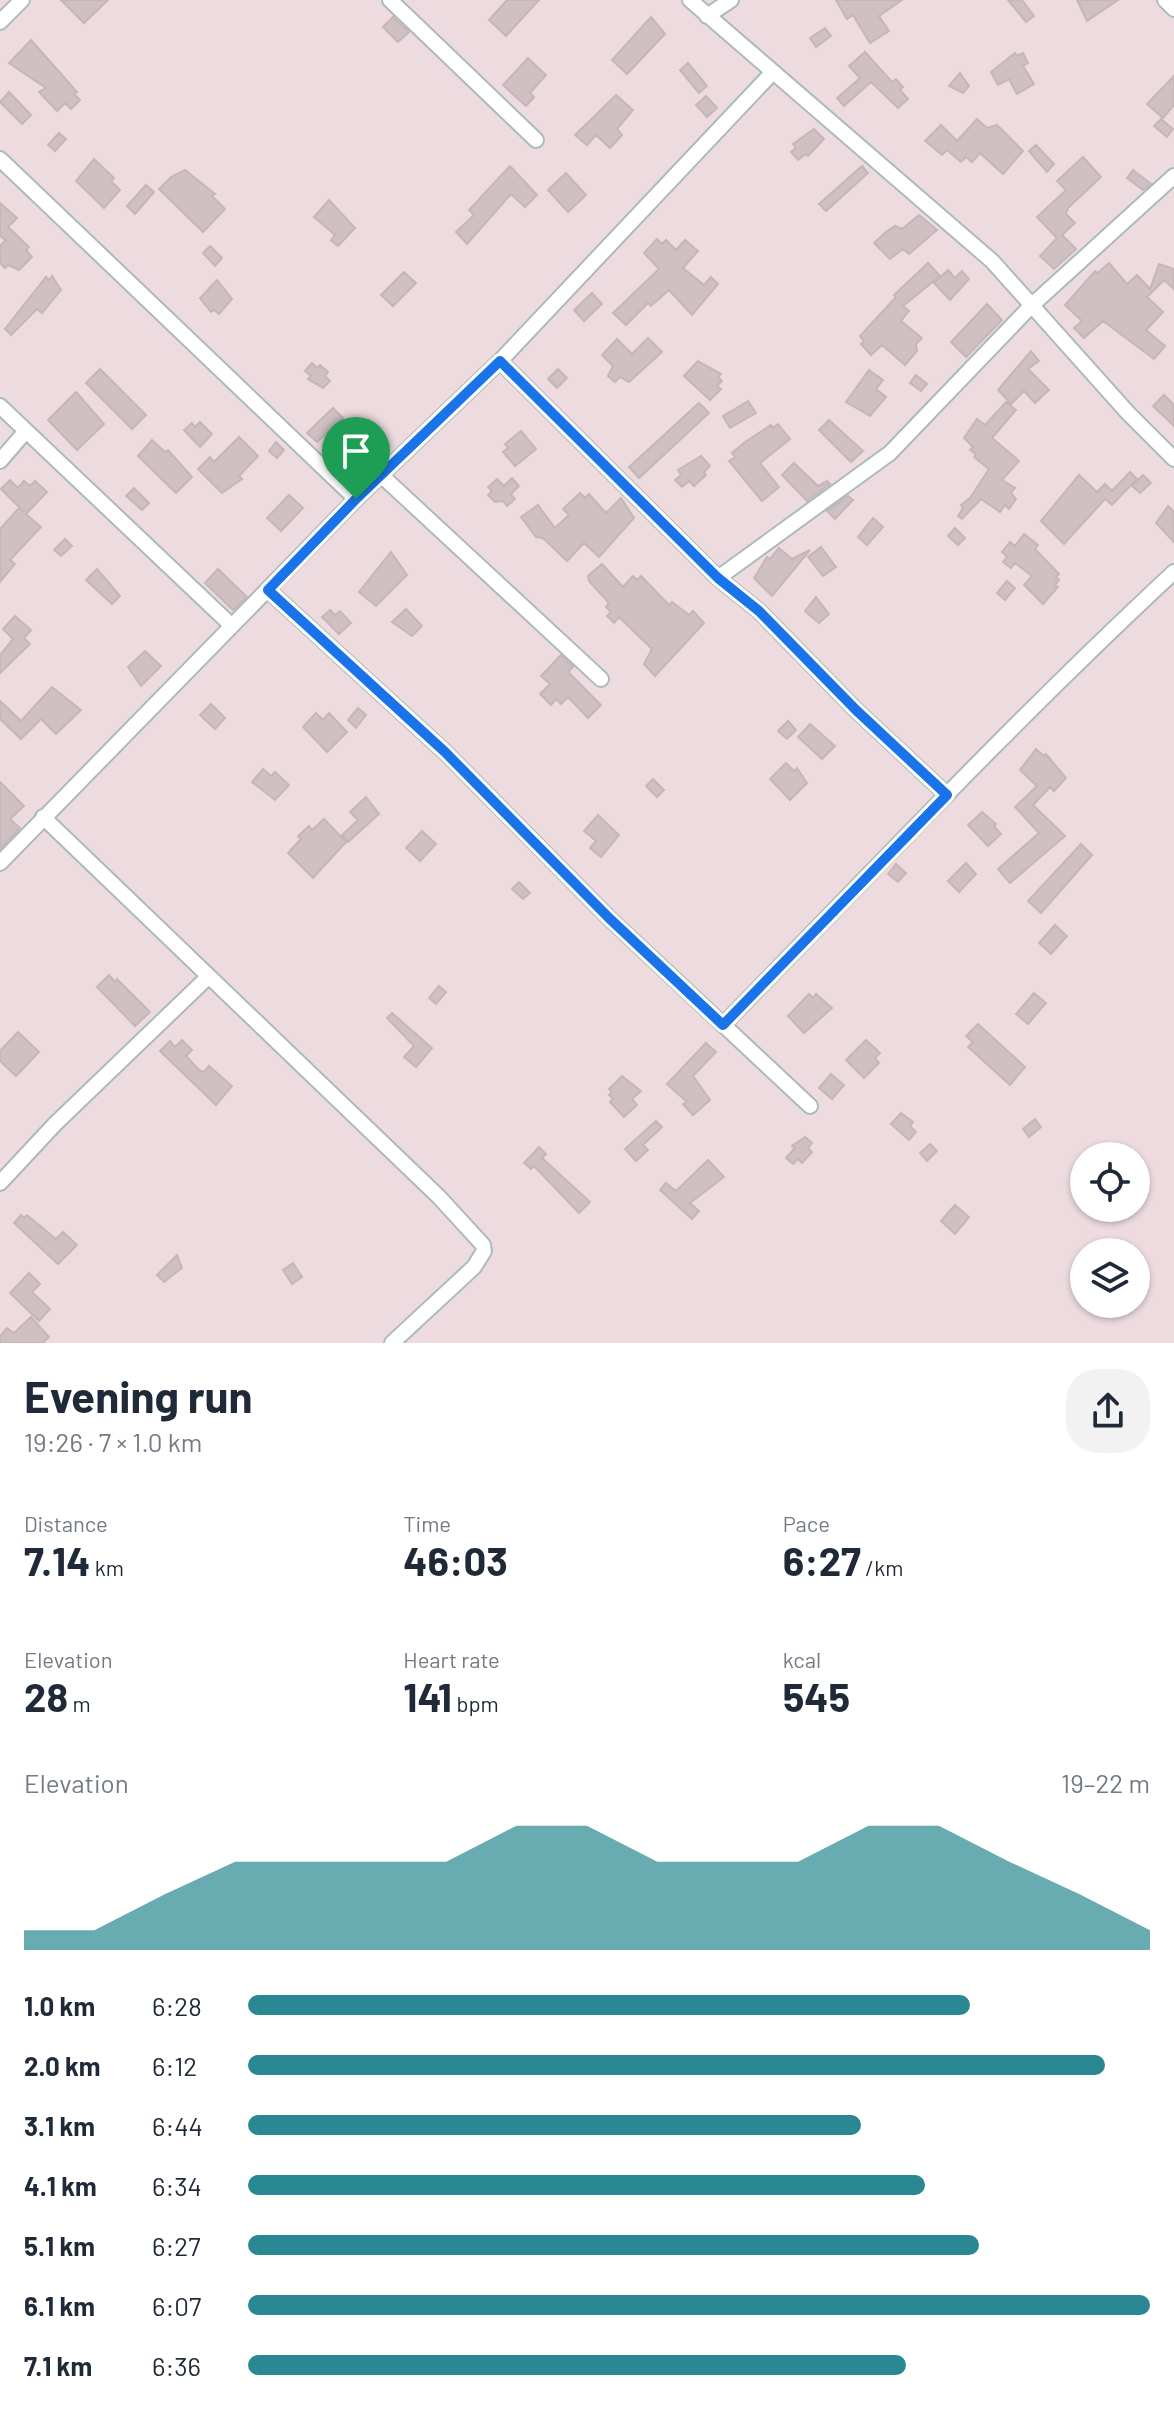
<!DOCTYPE html>
<html lang="en">
<head>
<meta charset="utf-8">
<style>
  body { margin:0; font-family:Barlow,sans-serif; background:#f2f2f3; color:#1f2937; height:100vh; display:flex; flex-direction:column; font-size:30px; white-space:nowrap }
  * { box-sizing:border-box; margin:0 }
  p { font-size:26px; color:#747a83 }
  .icon { flex:none; width:44px; height:44px; fill:none; stroke:currentColor; stroke-width:2; stroke-linecap:round; stroke-linejoin:round }
  .map { position:relative; height:1343px; overflow:hidden }
  .panel { display:flex; flex-direction:column; background:#fff; flex:1 }
  .panel>* { flex:none }
  .buttons { position:absolute; left:1070px; top:1142px; display:grid; gap:16px }
  .buttons a { display:grid; place-items:center; width:80px; height:80px; border-radius:50%; background:#fff; box-shadow:0 2px 6px #0004; font-size:40px }
  .pin { position:absolute; display:grid; place-items:center; width:68px; height:68px; color:#fff; margin:-82px -34px; border-radius:50% 50% 50% 0; rotate:-45deg; box-shadow:0 0 8px #0007 }
  .pin .icon { rotate:45deg }
  .round { display:grid; place-items:center; flex:none; width:84px; height:84px; border-radius:32px; background:#f2f2f3 }
  .head { display:flex; align-items:center; justify-content:space-between; height:136px; padding:0 24px }
  h1 { font-size:44px; font-weight:700; line-height:60px }
  .figures { display:grid; grid-template-columns:repeat(3,1fr); gap:12px; height:136px; padding:8px 24px }
  .figures div { display:grid; align-content:center }
  .figures b { font-size:40px; font-weight:700 }
  .figures small { font-size:22px; font-weight:400 }
  .figures p { font-size:22px }
  .chart { height:224px; padding:16px 24px }
  .chart p { display:flex; justify-content:space-between }
  .chart svg { width:100%; height:144px; margin-top:8px; fill:#298891; opacity:.7 }
  ul { padding:0 24px; list-style:none; font-size:26px }
  li { display:grid; grid-template-columns:128px 96px 1fr; align-items:center; height:60px }
  li i { height:20px; border-radius:10px; background:#298891 }
  .map>svg:first-child { display:block }
</style>
</head>
<body>
<div class="map">
<svg width="1174" height="1343" viewBox="0 0 1174 1343">
  <rect width="100%" height="100%" fill="#eddbdf"/>
  <path fill="#cec0c3" stroke="#c8b5b8" stroke-width="2" d="M 61,0 L 108,0 L 84,23 Z
    M 507,0 L 539,0 L 506,36 L 489,20 Z
    M 836,0 L 902,0 L 879,16 L 889,31 L 870,43 L 853,15 L 847,19 Z
    M 1008,0 L 1022,0 L 1034,16 L 1026,22 Z
    M 1077,0 L 1118,0 L 1087,21 Z
    M 393,17 L 409,32 L 398,42 L 383,27 Z
    M 651,17 L 665,34 L 627,74 L 612,60 Z
    M 825,28 L 831,36 L 816,47 L 810,38 Z
    M 31,40 L 77,92 L 74,94 L 80,100 L 71,109 L 65,103 L 57,111 L 39,92 L 46,88 L 9,63 Z
    M 865,52 L 892,82 L 896,79 L 903,87 L 900,90 L 908,99 L 898,108 L 871,82 L 844,106 L 837,98 L 860,78 L 849,66 Z
    M 1015,53 L 1017,56 L 1023,53 L 1028,63 L 1023,66 L 1034,84 L 1017,94 L 1009,79 L 998,85 L 991,72 Z
    M 528,58 L 546,75 L 530,93 L 534,97 L 526,106 L 503,85 Z
    M 688,63 L 707,86 L 699,93 L 680,70 Z
    M 960,73 L 969,86 L 963,93 L 949,86 Z
    M 1174,76 L 1174,105 L 1163,118 L 1147,104 Z
    M 9,92 L 31,115 L 22,124 L 0,102 Z
    M 616,95 L 633,110 L 617,129 L 622,135 L 610,148 L 596,135 L 587,145 L 575,135 Z
    M 706,96 L 717,108 L 707,117 L 696,105 Z
    M 977,119 L 987,128 L 997,125 L 1023,151 L 1003,174 L 980,153 L 972,162 L 966,157 L 961,162 L 947,150 L 942,155 L 925,141 L 941,125 L 957,141 Z
    M 1161,119 L 1173,129 L 1167,137 L 1154,126 Z
    M 814,129 L 824,139 L 808,156 L 806,154 L 798,160 L 791,152 L 796,148 L 793,144 Z
    M 59,133 L 66,139 L 55,151 L 48,145 Z
    M 1036,145 L 1054,164 L 1047,172 L 1029,151 Z
    M 1083,157 L 1101,177 L 1068,208 L 1066,214 L 1075,223 L 1062,235 L 1076,249 L 1054,269 L 1040,256 L 1057,238 L 1037,217 L 1066,190 L 1057,181 Z
    M 94,159 L 114,178 L 111,181 L 120,190 L 104,208 L 76,181 Z
    M 510,166 L 537,195 L 525,207 L 511,194 L 467,244 L 456,232 L 474,215 L 469,210 Z
    M 862,166 L 868,173 L 826,211 L 819,204 Z
    M 185,170 L 215,194 L 212,196 L 225,209 L 203,232 L 159,189 L 171,177 Z
    M 1133,170 L 1151,184 L 1143,190 L 1127,178 Z
    M 566,173 L 586,195 L 568,212 L 548,190 Z
    M 146,185 L 154,192 L 135,214 L 127,206 Z
    M 329,200 L 355,228 L 338,246 L 331,240 L 335,235 L 314,217 Z
    M 0,203 L 17,218 L 8,227 L 29,247 L 26,250 L 32,257 L 19,270 L 8,265 L 5,268 L 0,263 L 0,246 L 6,240 L 0,236 Z
    M 919,215 L 937,230 L 909,254 L 903,249 L 890,259 L 874,243 L 886,232 L 895,226 L 902,229 Z
    M 657,239 L 662,244 L 666,240 L 676,250 L 685,240 L 698,251 L 683,268 L 704,285 L 711,277 L 718,284 L 692,315 L 669,290 L 651,306 L 648,303 L 626,325 L 613,313 L 659,269 L 644,253 Z
    M 210,246 L 222,258 L 215,266 L 203,253 Z
    M 928,263 L 940,276 L 903,306 L 909,311 L 901,321 L 922,338 L 916,344 L 917,351 L 905,365 L 882,345 L 871,355 L 861,344 L 864,341 L 860,336 L 896,297 L 894,295 Z
    M 1109,263 L 1127,284 L 1137,275 L 1150,289 L 1159,264 L 1174,269 L 1174,289 L 1164,280 L 1147,297 L 1163,312 L 1146,330 L 1165,346 L 1154,359 L 1103,321 L 1084,338 L 1074,328 L 1082,321 L 1065,305 L 1095,271 L 1098,273 Z
    M 948,270 L 955,278 L 962,271 L 969,279 L 950,300 L 934,283 Z
    M 404,272 L 416,283 L 393,306 L 381,295 Z
    M 52,276 L 61,290 L 42,313 L 37,309 L 11,335 L 5,329 L 46,277 L 49,280 Z
    M 217,280 L 232,299 L 219,314 L 214,310 L 211,312 L 200,298 Z
    M 592,293 L 602,304 L 584,321 L 574,310 Z
    M 987,304 L 1002,320 L 966,357 L 951,342 Z
    M 648,338 L 662,352 L 629,382 L 620,377 L 615,382 L 608,376 L 613,366 L 602,355 L 617,339 L 632,354 Z
    M 1031,351 L 1039,361 L 1028,369 L 1049,390 L 1035,403 L 1024,391 L 1011,404 L 998,390 Z
    M 698,361 L 721,374 L 718,377 L 722,381 L 717,386 L 721,389 L 710,400 L 684,376 Z
    M 312,363 L 317,368 L 320,365 L 328,372 L 325,376 L 330,381 L 323,388 L 308,379 L 311,376 L 305,371 Z
    M 100,369 L 146,415 L 132,429 L 86,383 Z
    M 558,369 L 567,378 L 557,388 L 548,379 Z
    M 869,370 L 883,380 L 876,389 L 886,397 L 870,416 L 846,402 Z
    M 916,375 L 927,384 L 921,391 L 910,383 Z
    M 76,392 L 104,424 L 77,450 L 48,420 Z
    M 1164,395 L 1174,405 L 1174,426 L 1153,406 Z
    M 748,401 L 756,413 L 730,428 L 723,416 Z
    M 1006,402 L 1016,410 L 992,438 L 1019,461 L 1002,480 L 1015,488 L 1011,493 L 1016,499 L 1009,509 L 1005,505 L 1000,512 L 981,499 L 962,519 L 958,516 L 963,508 L 961,505 L 970,498 L 989,469 L 974,457 L 976,454 L 970,450 L 973,447 L 964,438 L 977,419 L 985,425 Z
    M 699,403 L 709,413 L 639,478 L 629,467 Z
    M 333,408 L 343,418 L 317,442 L 307,433 Z
    M 829,420 L 863,451 L 851,462 L 819,430 Z
    M 200,422 L 212,434 L 200,447 L 184,430 L 192,423 L 195,427 Z
    M 778,424 L 790,439 L 760,463 L 779,487 L 762,501 L 729,461 L 735,457 L 732,453 L 745,442 L 771,425 L 773,428 Z
    M 521,431 L 536,449 L 515,466 L 503,452 L 508,448 L 505,444 Z
    M 239,437 L 258,456 L 239,476 L 242,479 L 222,493 L 198,469 L 210,457 L 214,462 Z
    M 152,440 L 165,452 L 168,450 L 192,477 L 176,493 L 138,456 Z
    M 276,442 L 284,450 L 277,458 L 269,451 Z
    M 701,456 L 710,466 L 704,472 L 706,475 L 694,486 L 689,481 L 682,487 L 675,480 L 681,475 L 678,470 Z
    M 794,463 L 818,486 L 827,481 L 830,484 L 807,501 L 782,475 Z
    M 1130,472 L 1137,479 L 1112,505 L 1105,499 L 1064,544 L 1041,521 L 1079,475 L 1097,492 L 1105,484 L 1112,491 Z
    M 1143,475 L 1151,483 L 1140,493 L 1132,486 Z
    M 512,478 L 519,486 L 511,494 L 515,499 L 507,506 L 503,501 L 495,502 L 488,495 L 492,491 L 488,487 L 497,479 L 504,486 Z
    M 10,480 L 18,488 L 24,481 L 30,486 L 35,481 L 47,492 L 26,514 L 41,527 L 10,560 L 15,564 L 0,582 L 0,529 L 19,508 L 24,512 L 1,489 Z
    M 134,488 L 149,503 L 142,510 L 126,496 Z
    M 580,493 L 585,498 L 589,494 L 606,513 L 621,498 L 634,518 L 599,557 L 584,543 L 567,561 L 543,538 L 536,537 L 521,517 L 538,505 L 555,528 L 569,515 L 563,509 Z
    M 289,495 L 303,508 L 281,531 L 267,518 Z
    M 848,496 L 853,500 L 835,519 L 827,511 Z
    M 1168,506 L 1174,512 L 1174,542 L 1156,523 Z
    M 873,518 L 883,527 L 867,545 L 858,537 Z
    M 955,528 L 965,538 L 958,545 L 948,536 Z
    M 1024,534 L 1038,545 L 1035,549 L 1059,574 L 1056,577 L 1059,580 L 1055,585 L 1058,587 L 1043,604 L 1024,585 L 1032,576 L 1015,563 L 1011,568 L 1003,562 L 1007,557 L 1002,552 L 1010,542 L 1015,546 Z
    M 65,539 L 72,546 L 61,556 L 54,550 Z
    M 821,547 L 836,567 L 823,576 L 808,557 Z
    M 779,548 L 792,559 L 810,550 L 772,596 L 754,578 L 767,557 L 770,559 Z
    M 391,552 L 407,575 L 376,606 L 359,592 Z
    M 602,564 L 623,587 L 633,576 L 637,580 L 641,576 L 669,605 L 672,602 L 689,615 L 693,611 L 704,623 L 655,676 L 644,664 L 652,649 L 619,617 L 614,623 L 607,616 L 611,612 L 606,607 L 609,603 L 589,581 L 588,576 Z
    M 97,569 L 120,596 L 112,604 L 86,580 Z
    M 218,569 L 247,597 L 233,610 L 205,583 Z
    M 1007,581 L 1015,588 L 1005,600 L 997,593 Z
    M 816,597 L 829,614 L 819,623 L 805,611 Z
    M 406,609 L 422,626 L 412,636 L 392,622 Z
    M 330,610 L 335,615 L 340,611 L 351,623 L 339,634 L 322,617 Z
    M 15,616 L 31,630 L 24,638 L 30,644 L 0,673 L 0,655 L 13,639 L 3,629 Z
    M 145,651 L 161,666 L 141,686 L 128,667 Z
    M 561,655 L 573,667 L 568,672 L 601,705 L 588,718 L 568,697 L 561,704 L 556,699 L 551,705 L 540,694 L 550,684 L 541,676 Z
    M 52,687 L 81,710 L 56,734 L 41,719 L 21,739 L 0,719 L 0,701 L 21,721 Z
    M 211,704 L 225,718 L 215,729 L 200,715 Z
    M 358,708 L 366,715 L 356,728 L 348,720 Z
    M 316,713 L 323,720 L 329,713 L 347,732 L 327,752 L 303,727 Z
    M 788,721 L 796,730 L 787,739 L 778,731 Z
    M 810,724 L 835,746 L 822,759 L 798,737 Z
    M 1036,749 L 1044,756 L 1046,754 L 1066,778 L 1054,791 L 1050,787 L 1033,805 L 1065,836 L 1010,883 L 998,869 L 1039,833 L 1015,807 L 1037,786 L 1020,770 Z
    M 786,763 L 794,771 L 797,768 L 807,783 L 790,800 L 770,779 Z
    M 263,769 L 271,776 L 275,772 L 289,785 L 275,800 L 252,782 Z
    M 653,779 L 664,790 L 657,797 L 646,786 Z
    M 0,782 L 24,806 L 10,819 L 20,828 L 0,849 Z
    M 366,797 L 379,814 L 348,842 L 342,835 L 358,820 L 350,812 Z
    M 982,812 L 996,824 L 994,826 L 1001,834 L 988,846 L 968,825 Z
    M 598,815 L 619,835 L 601,857 L 590,848 L 596,841 L 584,831 Z
    M 324,819 L 346,842 L 313,878 L 288,853 L 301,839 L 298,836 L 309,826 L 312,830 Z
    M 422,831 L 436,844 L 420,861 L 406,848 Z
    M 1081,844 L 1092,855 L 1041,913 L 1028,901 Z
    M 966,863 L 976,874 L 959,892 L 948,881 Z
    M 896,864 L 906,873 L 898,882 L 888,874 Z
    M 519,882 L 530,893 L 523,899 L 512,889 Z
    M 1055,925 L 1067,936 L 1051,954 L 1039,943 Z
    M 109,975 L 115,982 L 117,979 L 150,1012 L 135,1026 L 97,987 Z
    M 439,986 L 446,992 L 436,1004 L 429,998 Z
    M 1034,993 L 1046,1003 L 1028,1024 L 1016,1014 Z
    M 809,994 L 813,998 L 816,994 L 832,1008 L 804,1033 L 788,1016 Z
    M 392,1013 L 432,1048 L 416,1067 L 404,1057 L 414,1046 L 387,1018 Z
    M 978,1024 L 1025,1067 L 1010,1085 L 968,1047 L 973,1042 L 966,1036 Z
    M 18,1032 L 39,1052 L 16,1076 L 0,1061 L 0,1051 Z
    M 182,1040 L 192,1050 L 186,1056 L 199,1070 L 204,1072 L 209,1066 L 232,1086 L 216,1105 L 160,1051 L 170,1041 L 175,1047 Z
    M 866,1040 L 880,1053 L 875,1058 L 879,1063 L 864,1078 L 846,1060 Z
    M 706,1043 L 716,1052 L 693,1076 L 710,1100 L 693,1115 L 683,1104 L 687,1102 L 667,1084 Z
    M 831,1074 L 844,1085 L 832,1099 L 819,1088 Z
    M 622,1076 L 641,1091 L 632,1099 L 637,1105 L 624,1117 L 610,1102 L 613,1099 L 609,1095 L 612,1092 L 609,1089 Z
    M 901,1113 L 913,1122 L 910,1126 L 916,1132 L 909,1140 L 891,1124 Z
    M 1035,1119 L 1041,1127 L 1029,1137 L 1023,1129 Z
    M 656,1121 L 662,1127 L 643,1145 L 648,1150 L 636,1161 L 625,1149 Z
    M 805,1137 L 812,1143 L 808,1148 L 812,1152 L 802,1163 L 798,1159 L 793,1164 L 786,1158 L 795,1148 L 792,1146 Z
    M 930,1144 L 937,1151 L 927,1161 L 920,1153 Z
    M 539,1147 L 546,1154 L 542,1158 L 590,1202 L 579,1213 L 534,1166 L 531,1169 L 524,1163 Z
    M 708,1160 L 724,1177 L 690,1203 L 699,1211 L 692,1219 L 660,1190 L 666,1183 L 676,1191 Z
    M 955,1205 L 969,1217 L 955,1234 L 941,1221 Z
    M 21,1215 L 24,1218 L 27,1215 L 56,1239 L 63,1232 L 77,1245 L 58,1264 L 14,1223 Z
    M 177,1255 L 182,1268 L 164,1282 L 157,1275 Z
    M 293,1263 L 302,1277 L 292,1284 L 283,1270 Z
    M 29,1273 L 40,1284 L 32,1292 L 50,1309 L 39,1321 L 10,1293 Z
    M 31,1317 L 49,1337 L 43,1343 L 0,1343 L 0,1336 L 7,1328 L 14,1333 Z"/>
  <g fill="none" stroke-linecap="round" stroke-linejoin="round">
    <g stroke="#abbbbb" stroke-width="18">
      <path id="street" d="M 390,0 L 536,140
        M 690,0 L 992,261 L 1128,413 L 1174,459
        M 1165,0 L 1174,9
        M 707,16 L 731,0
        M 0,22 L 22,0
        M 0,159 L 356,499
        M 500,361 L 718,578 L 759,611 L 856,710 L 947,795
        M 0,406 L 231,625
        M 0,461 L 26,431
        M 382,476 L 601,679
        M 718,578 L 890,453 L 1031,306 L 1174,176
        M 268,590 L 445,752 L 609,918 L 810,1106
        M 43,817 L 439,1197 L 483,1245 L 484,1251 L 474,1267 L 392,1343
        M 0,863 L 356,499 L 500,361 L 772,73
        M 723,1025 C 872,872 1018,717 1174,572
        M 0,1183 L 55,1124 L 208,977"/>
    </g>
    <use href="#street" stroke="#fff" stroke-width="14"/>
  </g>
  <g fill="none" stroke-linecap="round" stroke-linejoin="round">
    <g stroke="#fff" stroke-width="16">
      <path id="route" d="M 500,361 L 718,578 L 759,611 L 856,710 L 947,795 L 723,1025 L 609,918 L 445,752 L 268,590 L 356,499 Z"/>
    </g>
    <use href="#route" stroke="#1a73e8" stroke-width="10"/>
  </g>
</svg>
<div class="buttons">
<a><svg class="icon" aria-label="locate" viewBox="0 0 24 24"><circle cx="12" cy="12" r="6"/><path d="M12 2v4M12 18v4M2 12h4M18 12h4"/></svg></a>
<a><svg class="icon" aria-label="layers" viewBox="0 0 24 24"><path d="M12 4l9 5-9 5-9-5zM3 14l9 5 9-5"/></svg></a>
</div>
<div class="pin" style="left:356px;top:499px;background:#1e9e55"><svg class="icon" aria-label="arrive" viewBox="0 0 24 24"><path d="M6 21V4h12l-3 4 3 4H6"/></svg></div>
</div>
<section class="panel">
<div class="head"><div><h1>Evening run</h1><p>19:26 · 7 × 1.0 km</p></div><a class="round"><svg class="icon" aria-label="share" viewBox="0 0 24 24"><path d="M12 15V3M7 8l5-5 5 5M5 13v7h14v-7"/></svg></a></div>
<div class="figures">
<div><p>Distance</p><b>7.14<small> km</small></b></div>
<div><p>Time</p><b>46:03</b></div>
<div><p>Pace</p><b>6:27<small> /km</small></b></div>
</div>
<div class="figures">
<div><p>Elevation</p><b>28<small> m</small></b></div>
<div><p>Heart rate</p><b>141<small> bpm</small></b></div>
<div><p>kcal</p><b>545</b></div>
</div>
<div class="chart"><p><span>Elevation</span>19–22 m</p>
<svg viewBox="0 0 160 44" preserveAspectRatio="none"><path d="M0 44V38L10 38L20 27L30 17L40 17L50 17L60 17L70 6L80 6L90 17L100 17L110 17L120 6L130 6L140 17L150 27L160 38V44z"/></svg>
</div>
<ul>
<li><b>1.0 km</b>6:28<i style="width:80%"></i></li>
<li><b>2.0 km</b>6:12<i style="width:95%"></i></li>
<li><b>3.1 km</b>6:44<i style="width:68%"></i></li>
<li><b>4.1 km</b>6:34<i style="width:75%"></i></li>
<li><b>5.1 km</b>6:27<i style="width:81%"></i></li>
<li><b>6.1 km</b>6:07<i style="width:100%"></i></li>
<li><b>7.1 km</b>6:36<i style="width:73%"></i></li>
</ul>
</section>
</body>
</html>
